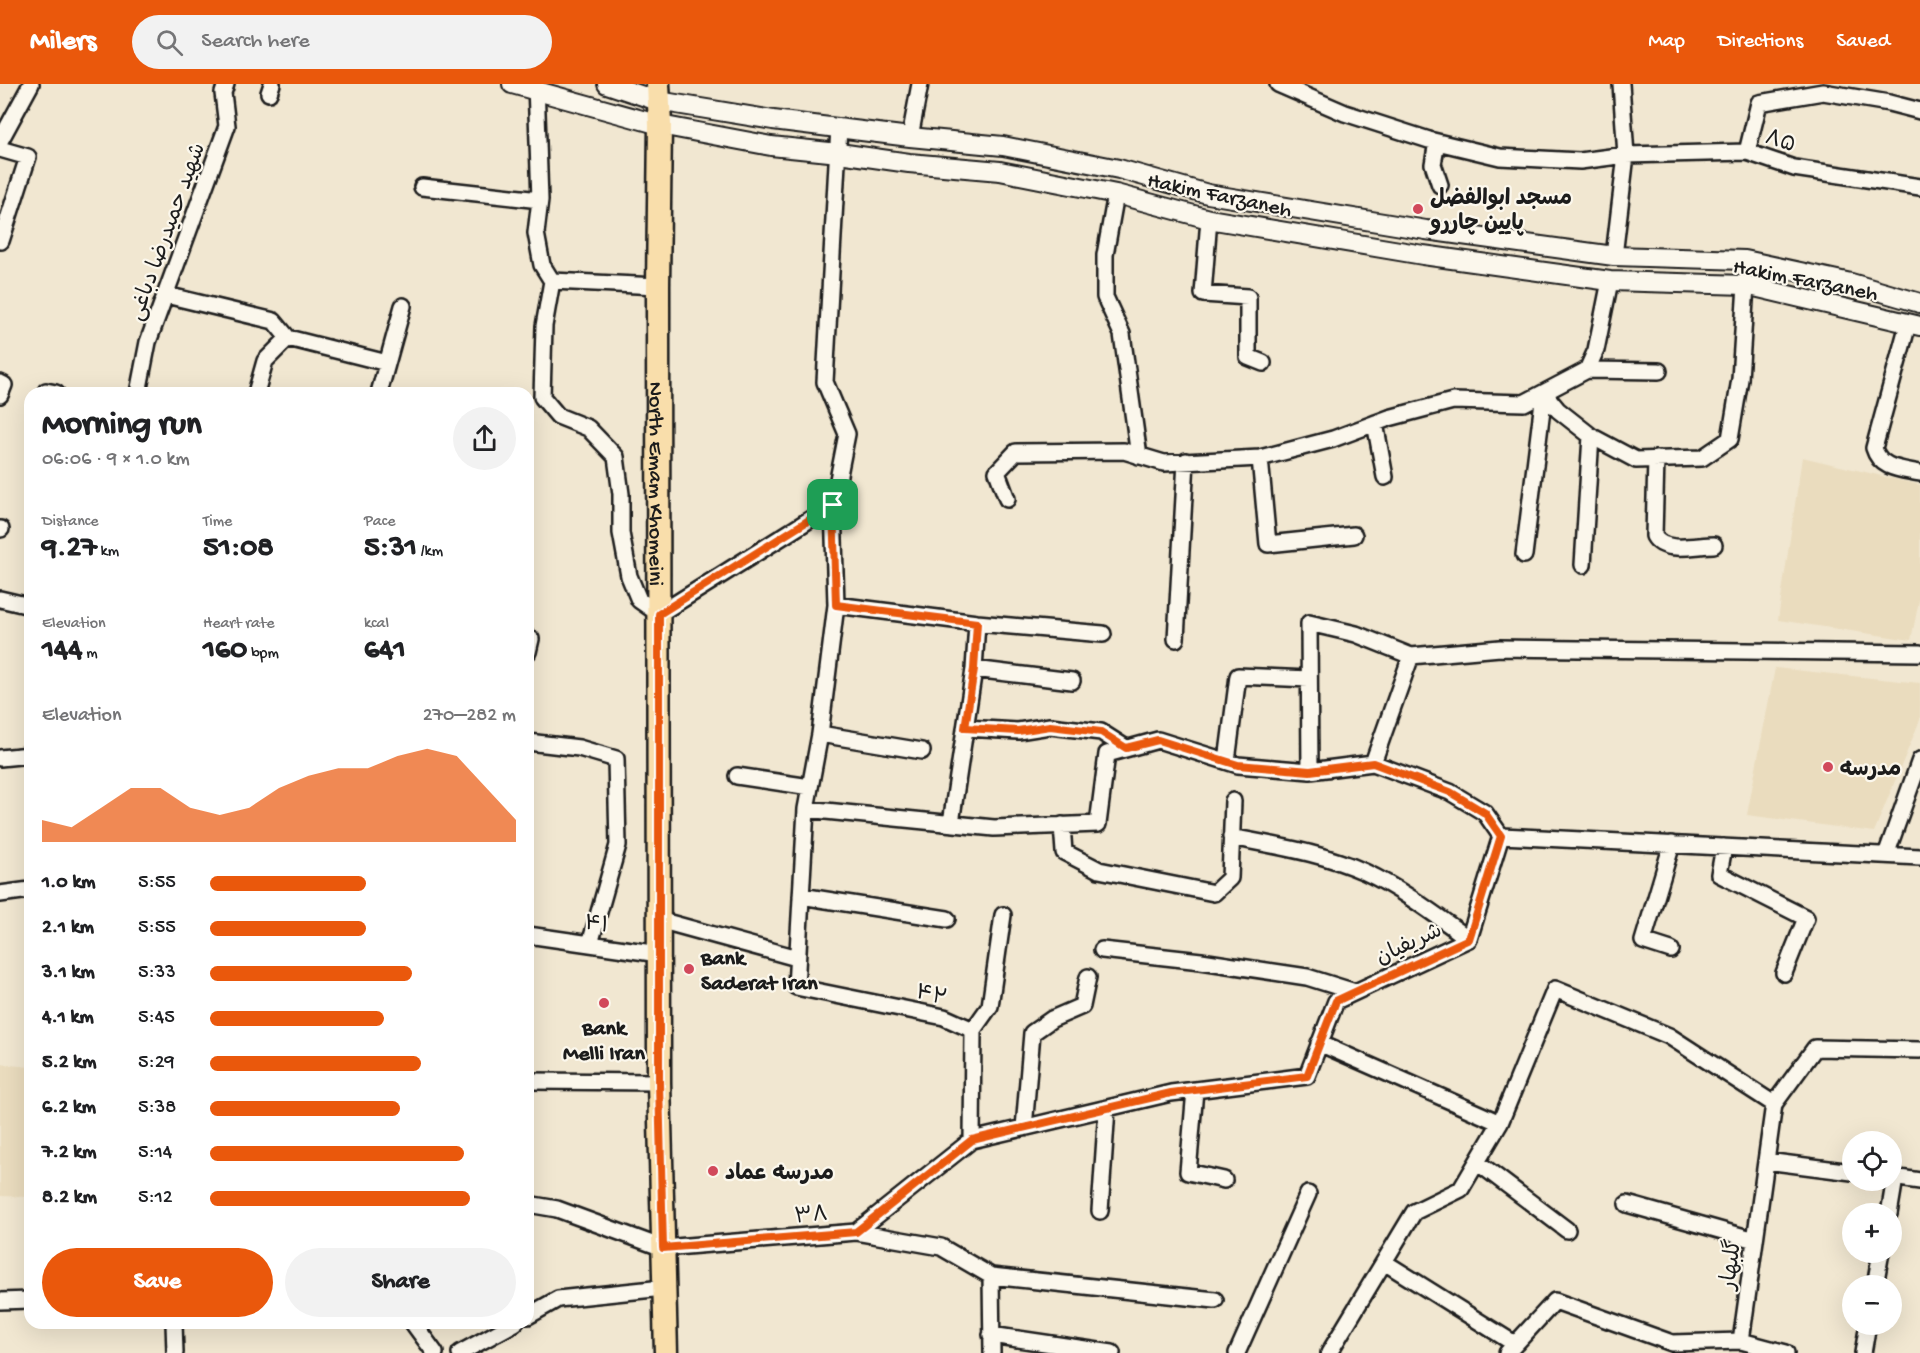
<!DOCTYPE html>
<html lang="en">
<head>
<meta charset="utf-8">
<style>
  body { margin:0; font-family:"Gochi Hand","Playpen Sans Arabic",sans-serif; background:#f2f2f2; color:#202124; height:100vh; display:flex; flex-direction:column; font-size:22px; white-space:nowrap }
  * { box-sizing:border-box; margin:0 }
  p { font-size:20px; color:#757577 }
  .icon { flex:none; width:33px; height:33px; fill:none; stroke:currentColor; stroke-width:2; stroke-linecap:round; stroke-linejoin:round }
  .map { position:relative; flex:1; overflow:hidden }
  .details { position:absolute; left:24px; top:303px; width:510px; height:942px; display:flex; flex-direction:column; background:#fff; border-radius:18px; box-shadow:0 6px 24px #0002 }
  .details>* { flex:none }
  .controls { position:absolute; left:1842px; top:1047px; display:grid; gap:12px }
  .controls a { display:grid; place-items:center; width:60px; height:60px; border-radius:50%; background:#fff; box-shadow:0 6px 24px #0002; font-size:30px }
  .pin { position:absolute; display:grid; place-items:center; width:51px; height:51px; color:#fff; margin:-26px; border-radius:12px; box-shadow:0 3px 9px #0006 }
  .round { display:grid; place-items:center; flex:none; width:63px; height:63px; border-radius:32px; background:#f2f2f2 }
  .summary { display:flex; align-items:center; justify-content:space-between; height:102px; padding:0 18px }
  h1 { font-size:33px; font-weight:700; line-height:45px }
  .metrics { display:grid; grid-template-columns:repeat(3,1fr); gap:9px; height:102px; padding:6px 18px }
  .metrics div { display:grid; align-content:center }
  .metrics b { font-size:30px; font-weight:700 }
  .metrics small { font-size:16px; font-weight:400 }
  .metrics p { font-size:16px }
  .chart { height:168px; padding:12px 18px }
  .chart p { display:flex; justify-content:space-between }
  .chart svg { width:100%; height:108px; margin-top:6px; fill:#ea580c; opacity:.7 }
  .action { display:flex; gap:12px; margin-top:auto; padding:12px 18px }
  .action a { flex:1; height:69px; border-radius:36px; background:#ea580c; color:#fff; font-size:24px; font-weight:700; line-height:69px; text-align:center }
  .action a+a { background:#f2f2f2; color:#202124 }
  ul { padding:0 18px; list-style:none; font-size:20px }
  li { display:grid; grid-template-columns:96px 72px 1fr; align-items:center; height:45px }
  li i { height:15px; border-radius:8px; background:#ea580c }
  header { display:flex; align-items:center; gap:36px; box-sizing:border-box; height:84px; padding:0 30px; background:#ea580c; color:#fff }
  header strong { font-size:28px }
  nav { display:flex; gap:33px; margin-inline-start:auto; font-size:21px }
  .search { width:420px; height:54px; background:#f2f2f2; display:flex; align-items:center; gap:15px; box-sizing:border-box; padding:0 21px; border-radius:33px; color:#757577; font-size:22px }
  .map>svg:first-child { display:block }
</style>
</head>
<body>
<header>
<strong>Milers</strong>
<div class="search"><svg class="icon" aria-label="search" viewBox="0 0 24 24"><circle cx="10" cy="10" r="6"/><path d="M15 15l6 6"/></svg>Search here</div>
<nav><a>Map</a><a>Directions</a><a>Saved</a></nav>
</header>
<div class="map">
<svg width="1920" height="1269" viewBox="0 0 1920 1269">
  <rect width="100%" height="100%" fill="#f1e7d1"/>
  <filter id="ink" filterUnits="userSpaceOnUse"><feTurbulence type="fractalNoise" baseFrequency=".0167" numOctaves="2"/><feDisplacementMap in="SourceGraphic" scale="12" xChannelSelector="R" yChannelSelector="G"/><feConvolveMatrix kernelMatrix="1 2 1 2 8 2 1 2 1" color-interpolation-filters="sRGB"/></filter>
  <g filter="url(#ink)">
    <path fill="#eadcbe" d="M 1802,373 L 1920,401 L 1920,512 L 1911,556 L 1778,536 Z
      M 1775,584 L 1920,599 L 1920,636 L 1874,748 L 1747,731 Z
      M 0,980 L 30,983 L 30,1113 L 0,1112 Z"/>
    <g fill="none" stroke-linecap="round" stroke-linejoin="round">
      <g stroke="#1c1c1c" stroke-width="20">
        <path id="minor" d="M 536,0 L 540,116 L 536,149 L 542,181 L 552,197 L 544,242 L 542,313 L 558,332 L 588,344 L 616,373 L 621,410 L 621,449 L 629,492 L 639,516 L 659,530 L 833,421
          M 1278,0 L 1345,29 L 1429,56 L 1500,73 L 1580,77 L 1626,71 L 1747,68 L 1794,84 L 1920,103
          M 269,9 L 272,0
          M 839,43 L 825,298 L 847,350 L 833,421 L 836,521 L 820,650 L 806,725 L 796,903 L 944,933 L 973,946 L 972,1056
          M 910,53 L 920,0
          M 0,57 L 31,0
          M 1437,58 L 1433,80 L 1440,101
          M 0,65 L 28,73 L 1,157
          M 1747,68 L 1759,19 L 1823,8 L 1889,19 L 1920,27
          M 422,103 L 540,116
          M 1116,110 L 1105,171 L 1105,213 L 1122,250 L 1139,372
          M 1209,135 L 1203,210 L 1248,213 L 1248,273 L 1263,279
          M 1614,172 L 1626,71 L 1621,0
          M 552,197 L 658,202
          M 166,211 L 274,237 L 288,254 L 387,279
          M 1908,240 L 1874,364 C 1880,385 1901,385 1920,389
          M 1587,286 L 1659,287
          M 0,299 L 4,301 L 0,311
          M 46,307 L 56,309
          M 138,309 L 148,258 L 227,42 L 223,9 L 226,0
          M 256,309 L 265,277 L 288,254
          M 379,309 L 403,222
          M 1544,309 L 1558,326 L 1591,352 L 1636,376 L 1702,374 L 1730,355 L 1740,295 L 1746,201
          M 1375,339 L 1385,393
          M 1260,374 L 1268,460 L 1354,451
          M 1656,375 L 1654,452 C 1664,470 1696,461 1714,461
          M 1007,415 L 997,388 L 1016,368 L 1124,367 L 1164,379 L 1260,374 L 1333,355 L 1389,334 L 1453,317 L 1524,319 L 1587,286 L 1596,266 L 1610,197
          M 0,445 L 1,445
          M 1524,471 L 1544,309
          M 1583,481 L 1591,352
          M 0,515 L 30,522
          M 836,521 L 977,539 L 1103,550
          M 528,554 L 531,555 L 528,568
          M 1176,555 L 1186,377
          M 974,585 L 1072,597
          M 965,644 L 1018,647 L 1050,642 L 1101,648 L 1126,664
          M 820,650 L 922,667
          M 528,658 L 579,664 L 616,675 L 618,761 L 590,860
          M 0,674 L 30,671
          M 1227,677 L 1238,592 L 1309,595
          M 1373,679 L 1450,708 L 1485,729 L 1501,752
          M 1310,687 L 1309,539 L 1356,550 L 1411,572
          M 737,692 L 810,703
          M 806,725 L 994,744 L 1098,740 L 1107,670 L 1158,656 L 1238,681 L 1310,687 L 1373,679 L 1411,572 L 1500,564 L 1920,569
          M 951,739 L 974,585 L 977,539
          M 1062,741 L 1064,768 L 1099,786 L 1214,809 L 1230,794 L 1233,717
          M 1231,753 C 1276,762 1323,769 1365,788 C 1400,804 1437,832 1469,855
          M 1724,763 L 1719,790 L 1806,834 L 1784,889
          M 1886,771 L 1920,676
          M 0,810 L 30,806
          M 801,812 L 947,835
          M 659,836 L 797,874
          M 528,851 L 659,870
          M 1102,866 L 1201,877 L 1307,893 L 1355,908
          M 1671,866 L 1643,857 L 1672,760
          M 973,946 L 990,922 L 1003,831
          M 1319,959 L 1500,1039
          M 528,997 L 659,998
          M 1195,1006 L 1188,1088 L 1224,1096
          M 1024,1044 L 1032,949 L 1052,935 L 1082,922 L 1088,893
          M 1766,1077 L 1852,1088
          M 1477,1078 L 1567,1146
          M 1892,1093 L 1920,1097
          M 528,1120 L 557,1125 L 663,1164 L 856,1148 L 941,1163 L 991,1192 L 1215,1216
          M 1627,1120 L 1755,1156
          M 1100,1127 L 1107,1024
          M 1889,1130 L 1895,1094
          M 856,1148 L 972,1056 L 1171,1009 L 1307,992 L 1336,917 L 1469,855 L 1501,752 L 1920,773
          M 1384,1178 L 1515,1260
          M 991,1192 L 992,1269
          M 1875,1202 L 1881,1168
          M 0,1217 L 30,1216
          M 528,1232 L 558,1215 L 663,1204
          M 174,1239 L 175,1269
          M 413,1239 L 435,1269
          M 991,1251 L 1112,1269
          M 1741,1257 L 1786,1269
          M 460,1269 L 515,1239
          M 1237,1269 L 1308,1110
          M 1329,1269 L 1414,1128 L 1461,1105 L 1500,1039 L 1555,905 L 1669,952 L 1774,1020
          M 1507,1269 L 1555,1217 L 1672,1259 L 1741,1257 L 1774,1020 L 1815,964 L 1920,966
          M 1863,1269 L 1868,1240"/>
      </g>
      <g stroke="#1c1c1c" stroke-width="22">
        <path id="tertiary" d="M 512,0 L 660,41 L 771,62 L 839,69 L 909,79 L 1000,87 L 1116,110 L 1209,135 L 1423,171 L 1610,197 L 1746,201 L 1920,242
          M 607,0 L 658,17 L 773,36 L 910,53 L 1003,62 L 1119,85 L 1208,110 L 1426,146 L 1614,172 L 1745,176 L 1851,199 L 1920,219"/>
      </g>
      <g stroke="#1c1c1c" stroke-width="27">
        <g id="primary">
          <path id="s1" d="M 658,0 L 660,41 L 658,202 L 659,998 L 666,1269"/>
        </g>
      </g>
      <use href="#minor" stroke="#fbf7ec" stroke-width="15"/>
      <use href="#tertiary" stroke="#fbf7ec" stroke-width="18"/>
      <use href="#primary" stroke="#f9deab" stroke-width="22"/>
    </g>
  </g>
  <g fill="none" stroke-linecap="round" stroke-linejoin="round" filter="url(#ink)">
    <g stroke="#fff" stroke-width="12">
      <path id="route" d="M 833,421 L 836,521 L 977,539 L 974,585 L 965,644 L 1018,647 L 1050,642 L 1101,648 L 1126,664 L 1158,656 L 1238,681 L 1310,687 L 1373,679 L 1450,708 L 1485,729 L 1501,752 L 1469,855 L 1336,917 L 1307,992 L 1171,1009 L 972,1056 L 856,1148 L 663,1164 L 659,998 L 659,530 Z"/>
    </g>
    <use href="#route" stroke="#ea580c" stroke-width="8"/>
  </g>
  <g fill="#d1495b" stroke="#fbf7ec" stroke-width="2">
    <circle cx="1418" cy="125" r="6"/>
    <circle cx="1828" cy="683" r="6"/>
    <circle cx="689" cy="885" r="6"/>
    <circle cx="604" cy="919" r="6"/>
    <circle cx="713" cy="1087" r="6"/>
  </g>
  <g text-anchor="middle" stroke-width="4.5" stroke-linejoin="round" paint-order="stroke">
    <g font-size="22" fill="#1c1c1c" stroke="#fbf7ec">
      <text transform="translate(1781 55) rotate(18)" y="8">۸۵</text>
      <text transform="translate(1220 109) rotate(12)" y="8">Hakim Farzaneh</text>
      <text transform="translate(165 147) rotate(-70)" y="8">شهید حمیدرضا دباغی</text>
      <text transform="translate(1806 194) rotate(11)" y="8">Hakim Farzaneh</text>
      <text dy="8" stroke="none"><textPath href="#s1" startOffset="400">North Emam Khomeini</textPath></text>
      <text transform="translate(597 838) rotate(8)" y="8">۴۱</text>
      <text transform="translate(1408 858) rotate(-25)" y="8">شریفیان</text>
      <text transform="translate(932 909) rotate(14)" y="8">۴۲</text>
      <text transform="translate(811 1129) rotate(-5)" y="8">۳۸</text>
      <text transform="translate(1729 1180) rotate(-82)" y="8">گلبهار</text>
    </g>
    <g font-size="22" font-weight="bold" fill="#1c1c1c" stroke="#fbf7ec" text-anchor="start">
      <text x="1430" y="120">مسجد ابوالفضل<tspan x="1430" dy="25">پایین چاررو</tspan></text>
      <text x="1840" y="691">مدرسه</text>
      <text x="701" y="880">Bank<tspan x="701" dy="25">Saderat Iran</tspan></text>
      <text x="604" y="950" text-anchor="middle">Bank<tspan x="604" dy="25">Melli Iran</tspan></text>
      <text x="725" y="1095">مدرسه عماد</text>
    </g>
  </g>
</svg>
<div class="controls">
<a><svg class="icon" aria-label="locate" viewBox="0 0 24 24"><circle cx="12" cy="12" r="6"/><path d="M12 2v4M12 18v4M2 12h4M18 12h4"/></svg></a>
<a>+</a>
<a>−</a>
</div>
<div class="pin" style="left:833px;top:421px;background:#1e9e55"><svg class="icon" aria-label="arrive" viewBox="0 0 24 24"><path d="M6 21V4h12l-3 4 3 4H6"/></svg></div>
<section class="details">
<div class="summary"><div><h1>Morning run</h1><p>06:06 · 9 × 1.0 km</p></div><a class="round"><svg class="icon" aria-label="share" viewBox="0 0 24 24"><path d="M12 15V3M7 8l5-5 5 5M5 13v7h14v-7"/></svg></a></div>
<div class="metrics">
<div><p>Distance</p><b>9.27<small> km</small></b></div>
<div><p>Time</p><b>51:08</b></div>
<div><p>Pace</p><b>5:31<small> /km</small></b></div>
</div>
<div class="metrics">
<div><p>Elevation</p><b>144<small> m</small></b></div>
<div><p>Heart rate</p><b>160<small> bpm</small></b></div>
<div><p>kcal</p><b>641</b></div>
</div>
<div class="chart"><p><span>Elevation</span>270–282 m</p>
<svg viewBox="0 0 160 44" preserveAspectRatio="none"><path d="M0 44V35L10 38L20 30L30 22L40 22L50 30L60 33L70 30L80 22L90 17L100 14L110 14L120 9L130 6L140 9L150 22L160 35V44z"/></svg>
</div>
<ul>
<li><b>1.0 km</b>5:55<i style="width:51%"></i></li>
<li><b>2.1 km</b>5:55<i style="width:51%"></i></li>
<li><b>3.1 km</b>5:33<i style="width:66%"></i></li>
<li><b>4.1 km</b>5:45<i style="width:57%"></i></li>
<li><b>5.2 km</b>5:29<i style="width:69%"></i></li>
<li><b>6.2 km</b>5:38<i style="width:62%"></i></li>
<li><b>7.2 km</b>5:14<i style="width:83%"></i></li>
<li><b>8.2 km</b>5:12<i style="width:85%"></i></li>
</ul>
<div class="action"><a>Save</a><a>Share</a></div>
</section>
</div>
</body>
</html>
